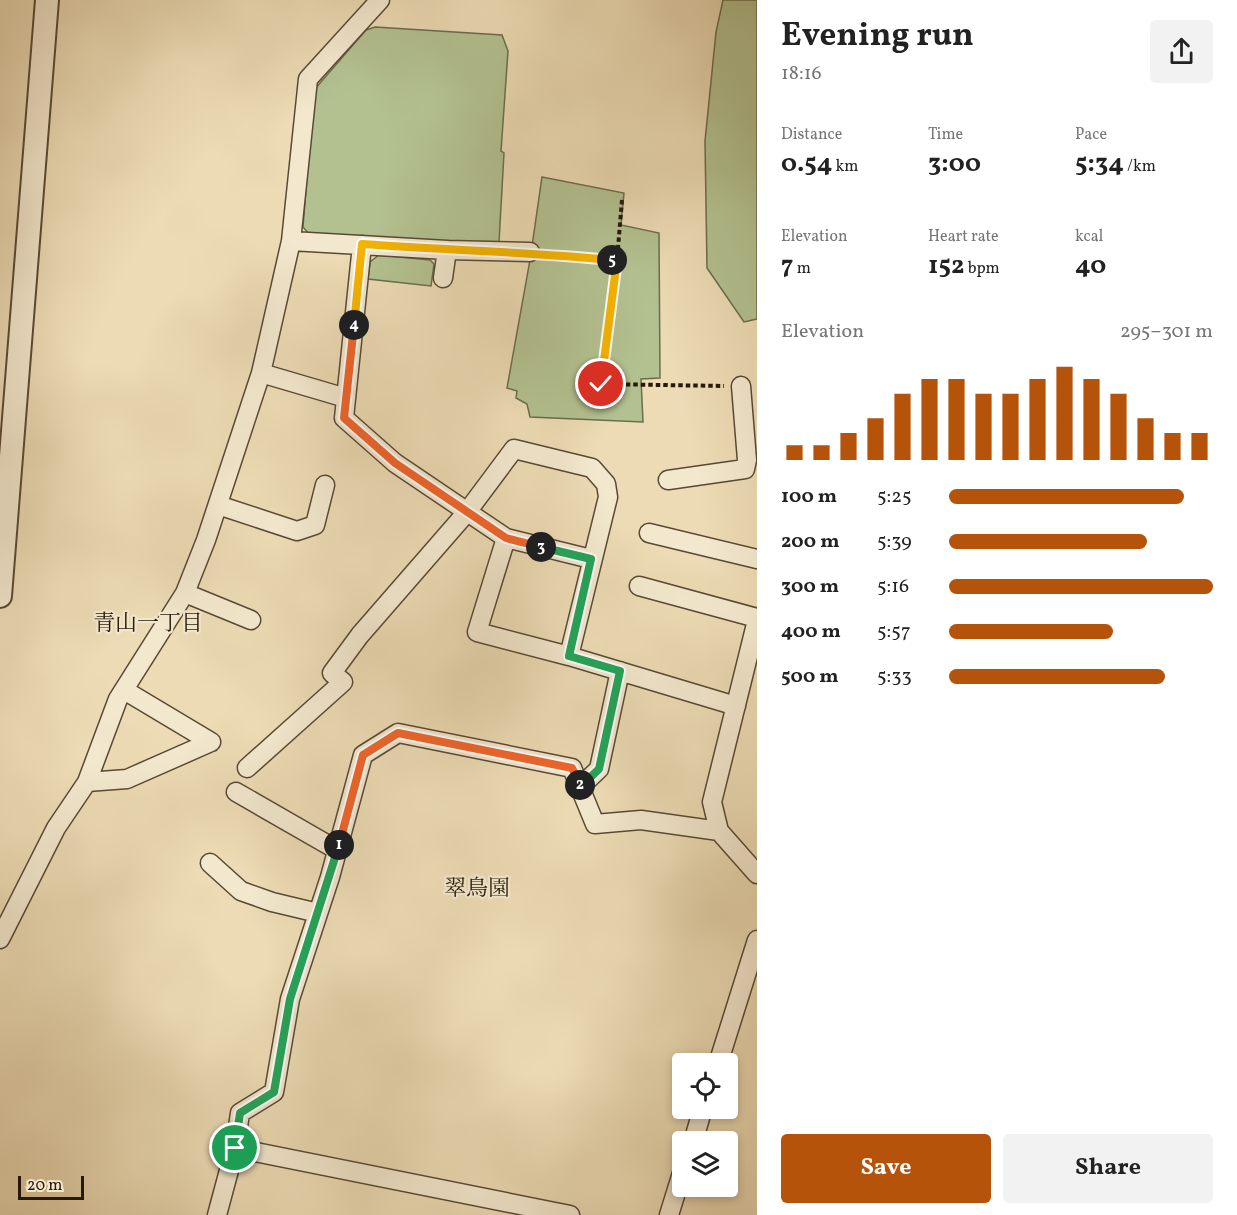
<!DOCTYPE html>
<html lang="en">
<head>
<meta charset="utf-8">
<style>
  body { margin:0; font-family:Vollkorn,"Noto Serif JP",serif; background:#f2f2f2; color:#222; height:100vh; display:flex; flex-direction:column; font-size:22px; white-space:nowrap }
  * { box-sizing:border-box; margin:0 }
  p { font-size:20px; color:#767676 }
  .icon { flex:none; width:33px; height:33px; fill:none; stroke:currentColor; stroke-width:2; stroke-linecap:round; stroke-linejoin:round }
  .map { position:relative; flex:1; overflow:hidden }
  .drawer { display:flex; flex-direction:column; background:#fff; width:480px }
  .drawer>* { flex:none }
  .buttons { position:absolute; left:672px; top:1053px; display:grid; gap:12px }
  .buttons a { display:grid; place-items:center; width:66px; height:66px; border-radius:6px; background:#fff; box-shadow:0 3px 9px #0003; font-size:30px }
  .scale { position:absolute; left:18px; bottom:15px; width:66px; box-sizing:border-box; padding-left:6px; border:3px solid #26180b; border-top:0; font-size:16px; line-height:21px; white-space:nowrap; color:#26180b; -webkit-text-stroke:4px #f3e8ce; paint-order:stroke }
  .pin { position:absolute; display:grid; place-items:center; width:51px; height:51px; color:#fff; margin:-26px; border:3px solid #fff; border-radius:50%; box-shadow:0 2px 6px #0007 }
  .km { position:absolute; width:30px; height:30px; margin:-15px; border-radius:50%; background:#222; color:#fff; font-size:16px; line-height:30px; text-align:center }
  .round { display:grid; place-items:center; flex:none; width:63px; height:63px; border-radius:6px; background:#f2f2f2 }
  .head { display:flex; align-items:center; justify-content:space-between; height:102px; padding:0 24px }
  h1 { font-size:33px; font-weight:700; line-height:45px }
  .figures { display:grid; grid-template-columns:repeat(3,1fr); gap:9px; height:102px; padding:6px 24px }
  .figures div { display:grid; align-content:center }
  .figures b { font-size:26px; font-weight:700 }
  .figures small { font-size:16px; font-weight:400 }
  .figures p { font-size:16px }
  .chart { height:168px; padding:12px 24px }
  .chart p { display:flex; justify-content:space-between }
  .chart svg { width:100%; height:108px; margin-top:6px; stroke:#b45309; stroke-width:6 }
  .action { display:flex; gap:12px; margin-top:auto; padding:12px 24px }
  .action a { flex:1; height:69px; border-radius:6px; background:#b45309; color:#fff; font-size:24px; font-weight:700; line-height:69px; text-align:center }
  .action a+a { background:#f2f2f2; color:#222 }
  ul { padding:0 24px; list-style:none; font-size:20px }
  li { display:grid; grid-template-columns:96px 72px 1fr; align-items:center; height:45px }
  li i { height:15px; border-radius:8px; background:#b45309 }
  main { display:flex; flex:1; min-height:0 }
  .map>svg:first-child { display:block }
</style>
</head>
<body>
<main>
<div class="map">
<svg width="757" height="1215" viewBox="0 0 757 1215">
  <rect width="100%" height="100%" fill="#ecdbb4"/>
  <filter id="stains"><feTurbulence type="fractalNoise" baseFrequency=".00333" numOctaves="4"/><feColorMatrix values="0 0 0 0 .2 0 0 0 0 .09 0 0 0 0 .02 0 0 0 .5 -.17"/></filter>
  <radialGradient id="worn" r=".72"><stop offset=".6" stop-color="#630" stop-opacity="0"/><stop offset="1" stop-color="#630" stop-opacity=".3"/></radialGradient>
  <path fill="#b3c190" stroke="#6c6c4e" stroke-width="1.5" d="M 723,0 L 757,0 L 757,319 L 744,322 L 707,268 L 705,141 L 716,32 Z
    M 375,27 L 502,35 L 508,51 L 501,151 L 504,153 L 499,242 L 495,245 L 309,234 L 303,227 L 314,90 L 366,30 Z
    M 542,177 L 624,193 L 621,225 L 659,233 L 660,378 L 641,379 L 643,422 L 530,417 L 527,404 L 516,398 L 517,391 L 507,388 L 530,260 Z
    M 379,255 L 430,260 L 434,264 L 431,286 L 368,279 L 370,262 Z"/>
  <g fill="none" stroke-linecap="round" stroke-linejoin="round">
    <g stroke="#584935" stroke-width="21">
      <path id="minor" d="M 291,241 L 447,250 L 530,252
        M 362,245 L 344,418 L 395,463 L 506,538 L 591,559
        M 443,278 L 447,250
        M 261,373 L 346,398
        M 668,480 L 745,469 L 747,460 L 741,386
        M 218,505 L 297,531 L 315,525 L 325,485
        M 649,533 L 757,559
        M 506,538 L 477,632 L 569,656 L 736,706
        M 639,586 L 757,618
        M 185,593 L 251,620
        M 757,620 L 712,802 L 719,831 L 757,874
        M 124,690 L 211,742
        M 247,768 L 343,682 L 332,673 L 360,635 L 467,512 L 514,449 L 592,468 L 606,484 L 608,497 L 569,656
        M 87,782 L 127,779 L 211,742
        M 580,787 L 599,769 L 620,671
        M 236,792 L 337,850
        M 210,863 L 241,891 L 272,902 L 318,913
        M 0,939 L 56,828 L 87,782 L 118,699 L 185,593 L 206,540 L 261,373 L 291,241 L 308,79 L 380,0
        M 718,1064 L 757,940
        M 693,1142 L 703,1108
        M 235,1148 L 570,1215
        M 217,1215 L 235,1148 L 240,1113 L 274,1092 L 290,999 L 330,877 L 363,755 L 398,733 L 572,768 L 595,824 L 641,820 L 719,831
        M 669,1215 L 682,1173"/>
    </g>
    <g stroke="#584935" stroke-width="26">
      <path id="tertiary" d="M 0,596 L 47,0"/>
    </g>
    <path stroke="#26180b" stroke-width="4" stroke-dasharray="4.5 3" stroke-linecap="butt" d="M 622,200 L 617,260 L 601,384 L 724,386
      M 549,254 L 617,260"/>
    <use href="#minor" stroke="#f3e8ce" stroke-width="18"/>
    <use href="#tertiary" stroke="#f3e8ce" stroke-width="22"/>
  </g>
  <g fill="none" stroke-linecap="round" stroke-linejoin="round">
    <g stroke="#fff" stroke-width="12">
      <path id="split-1" d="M 235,1148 L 240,1113 L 274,1092 L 290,999 L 339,845"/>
    </g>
    <g stroke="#fff" stroke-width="12">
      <path id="split-2" d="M 339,845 L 363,755 L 398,733 L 572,768 L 580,785"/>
    </g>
    <g stroke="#fff" stroke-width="12">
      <path id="split-3" d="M 541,547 L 591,559 L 569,656 L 620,671 L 599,769 L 580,787 L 580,785"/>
    </g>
    <g stroke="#fff" stroke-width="12">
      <path id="split-4" d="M 354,325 L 344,418 L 395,463 L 506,538 L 541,547"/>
    </g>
    <g stroke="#fff" stroke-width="12">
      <path id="split-5" d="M 354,325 L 362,244 C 445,250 529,252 612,260"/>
    </g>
    <g stroke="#fff" stroke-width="12">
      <path id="split-6" d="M 601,384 L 617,260 L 612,260"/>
    </g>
    <use href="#split-1" stroke="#22a559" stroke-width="8"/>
    <use href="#split-2" stroke="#f0652b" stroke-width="8"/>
    <use href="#split-3" stroke="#22a559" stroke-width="8"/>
    <use href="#split-4" stroke="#f0652b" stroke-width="8"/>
    <use href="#split-5" stroke="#f5b400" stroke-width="8"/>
    <use href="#split-6" stroke="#f5b400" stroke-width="8"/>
  </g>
  <g text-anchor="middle" stroke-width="4.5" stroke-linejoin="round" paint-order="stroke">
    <g font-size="22" fill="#26180b" stroke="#f3e8ce">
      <text x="148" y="630">青山一丁目</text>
      <text x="477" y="895">翠鳥園</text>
    </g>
  </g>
  <rect width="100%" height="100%" filter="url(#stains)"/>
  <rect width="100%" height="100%" fill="url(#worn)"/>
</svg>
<div class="buttons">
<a><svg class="icon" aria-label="locate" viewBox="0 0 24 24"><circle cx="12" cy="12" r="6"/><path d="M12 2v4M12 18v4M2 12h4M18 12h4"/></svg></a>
<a><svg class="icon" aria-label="layers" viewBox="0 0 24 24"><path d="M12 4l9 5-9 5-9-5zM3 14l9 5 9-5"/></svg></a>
</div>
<div class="scale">20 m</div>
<div class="pin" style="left:235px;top:1148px;background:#1e9e55"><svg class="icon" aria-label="arrive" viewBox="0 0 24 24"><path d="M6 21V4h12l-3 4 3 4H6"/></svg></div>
<div class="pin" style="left:601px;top:384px;background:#d93025"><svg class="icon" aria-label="check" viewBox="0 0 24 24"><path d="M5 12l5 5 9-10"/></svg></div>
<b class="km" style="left:339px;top:845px">1</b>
<b class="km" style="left:580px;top:785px">2</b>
<b class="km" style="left:541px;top:547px">3</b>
<b class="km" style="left:354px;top:325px">4</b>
<b class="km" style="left:612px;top:260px">5</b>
</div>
<section class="drawer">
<div class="head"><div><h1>Evening run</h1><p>18:16</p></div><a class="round"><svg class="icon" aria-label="share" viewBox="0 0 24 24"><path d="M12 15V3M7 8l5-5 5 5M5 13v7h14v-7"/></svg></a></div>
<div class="figures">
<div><p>Distance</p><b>0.54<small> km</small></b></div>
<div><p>Time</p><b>3:00</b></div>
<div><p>Pace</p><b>5:34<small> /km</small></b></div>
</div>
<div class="figures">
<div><p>Elevation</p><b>7<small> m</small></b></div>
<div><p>Heart rate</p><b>152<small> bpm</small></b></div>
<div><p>kcal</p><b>40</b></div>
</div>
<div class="chart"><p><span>Elevation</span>295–301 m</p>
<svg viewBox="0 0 160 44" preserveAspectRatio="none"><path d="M5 44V38M15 44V38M25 44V33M35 44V27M45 44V17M55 44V11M65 44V11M75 44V17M85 44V17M95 44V11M105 44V6M115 44V11M125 44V17M135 44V27M145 44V33M155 44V33"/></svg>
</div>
<ul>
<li><b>100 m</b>5:25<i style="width:89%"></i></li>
<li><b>200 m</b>5:39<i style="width:75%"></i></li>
<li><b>300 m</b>5:16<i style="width:100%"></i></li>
<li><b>400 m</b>5:57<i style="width:62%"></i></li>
<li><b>500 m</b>5:33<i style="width:82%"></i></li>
</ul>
<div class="action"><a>Save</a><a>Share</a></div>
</section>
</main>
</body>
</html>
